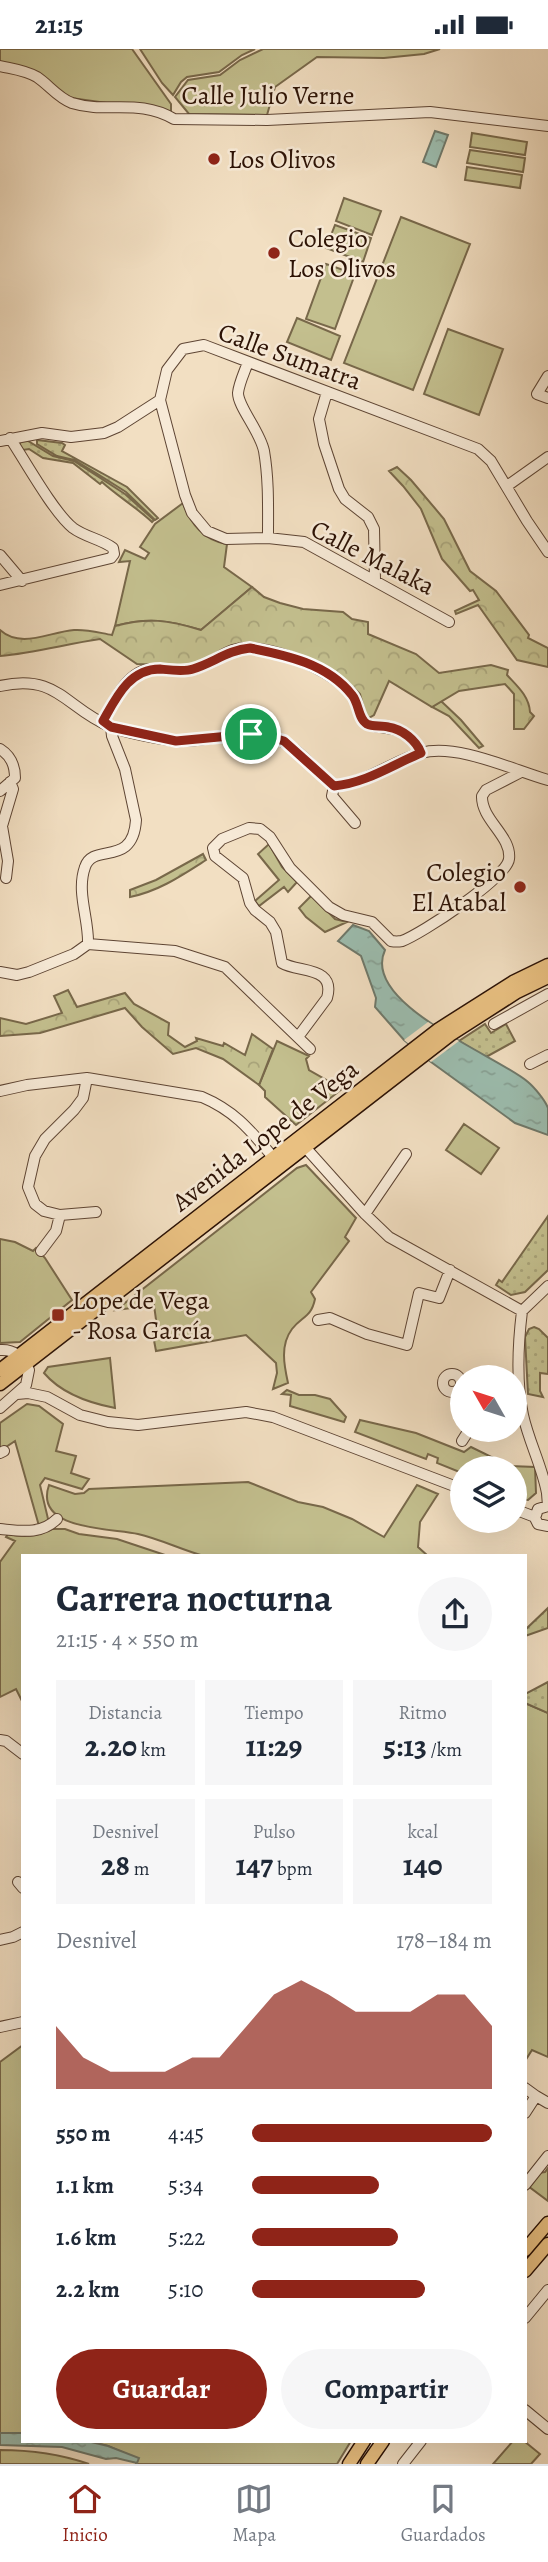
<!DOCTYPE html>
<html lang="es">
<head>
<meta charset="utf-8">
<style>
  body { margin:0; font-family:Alegreya,serif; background:#f6f6f7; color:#1f2937; height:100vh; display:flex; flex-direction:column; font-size:26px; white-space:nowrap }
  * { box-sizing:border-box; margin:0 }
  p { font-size:23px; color:#747a83 }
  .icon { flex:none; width:38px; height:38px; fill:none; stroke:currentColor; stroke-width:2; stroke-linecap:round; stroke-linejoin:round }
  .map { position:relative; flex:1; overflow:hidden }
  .drawer { position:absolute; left:21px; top:1505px; width:506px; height:889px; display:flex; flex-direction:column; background:#fff; border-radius:0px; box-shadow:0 7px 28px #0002 }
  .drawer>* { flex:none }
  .needle { width:46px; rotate:309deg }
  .tools { position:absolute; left:450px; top:1316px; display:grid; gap:14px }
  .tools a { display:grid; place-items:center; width:77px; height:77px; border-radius:50%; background:#fff; box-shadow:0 7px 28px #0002; font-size:35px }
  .pin { position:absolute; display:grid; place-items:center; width:60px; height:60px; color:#fff; margin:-30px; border:4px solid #fff; border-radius:50%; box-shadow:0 2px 7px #0007 }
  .round { display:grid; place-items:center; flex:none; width:74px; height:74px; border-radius:37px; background:#f6f6f7 }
  .summary { display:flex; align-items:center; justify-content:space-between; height:119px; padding:0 35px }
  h1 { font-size:38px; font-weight:700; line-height:52px }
  .metrics { display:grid; grid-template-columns:repeat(3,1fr); gap:10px; height:119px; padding:7px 35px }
  .metrics div { display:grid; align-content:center; border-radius:0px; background:#f6f6f7; text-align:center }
  .metrics b { font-size:30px; font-weight:700 }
  .metrics small { font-size:19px; font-weight:400 }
  .metrics p { font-size:19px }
  .chart { height:196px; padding:14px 35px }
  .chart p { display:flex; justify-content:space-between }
  .chart svg { width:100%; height:126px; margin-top:7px; fill:#8f2418; opacity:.7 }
  .primary-button { display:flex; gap:14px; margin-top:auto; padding:14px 35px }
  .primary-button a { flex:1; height:80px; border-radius:42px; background:#8f2418; color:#fff; font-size:28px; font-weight:700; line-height:80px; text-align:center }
  .primary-button a+a { background:#f6f6f7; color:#1f2937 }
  ul { padding:0 35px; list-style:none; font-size:23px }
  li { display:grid; grid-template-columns:112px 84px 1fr; align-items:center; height:52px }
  li i { height:18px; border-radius:9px; background:#8f2418 }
  .status { display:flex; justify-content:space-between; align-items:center; height:49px; padding:0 35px; background:#fff; direction:ltr }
  .status svg { height:19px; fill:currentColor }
  .menu { display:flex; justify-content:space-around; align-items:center; height:98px; border-top:2px solid #e0e1e3; background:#fff; font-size:19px; color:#747a83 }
  .menu a { display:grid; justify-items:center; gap:4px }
  .menu .on { color:#8f2418 }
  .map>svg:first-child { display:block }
</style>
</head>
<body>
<div class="status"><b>21:15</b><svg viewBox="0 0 49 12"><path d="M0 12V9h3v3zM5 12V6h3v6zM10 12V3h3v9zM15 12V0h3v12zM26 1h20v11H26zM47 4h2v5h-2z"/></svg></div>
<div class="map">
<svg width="548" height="2415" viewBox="0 0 548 2415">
  <defs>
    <pattern id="forest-crowns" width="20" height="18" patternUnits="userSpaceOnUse" patternTransform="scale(1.75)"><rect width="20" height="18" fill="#c3bf8e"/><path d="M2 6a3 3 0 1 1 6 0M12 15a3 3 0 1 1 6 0" fill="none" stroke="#a8a379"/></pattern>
    <pattern id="park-dots" width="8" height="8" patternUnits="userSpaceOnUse" patternTransform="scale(1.75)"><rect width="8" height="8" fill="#c3bf8e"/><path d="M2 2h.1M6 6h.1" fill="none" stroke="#a8a379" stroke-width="1.8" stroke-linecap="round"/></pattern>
    <pattern id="water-ripples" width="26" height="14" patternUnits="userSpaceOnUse" patternTransform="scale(1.75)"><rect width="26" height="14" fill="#9cbdaf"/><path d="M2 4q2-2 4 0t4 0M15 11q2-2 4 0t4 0" fill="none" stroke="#87a195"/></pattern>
  </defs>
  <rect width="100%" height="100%" fill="#f2dfc2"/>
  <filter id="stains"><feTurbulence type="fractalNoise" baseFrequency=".00286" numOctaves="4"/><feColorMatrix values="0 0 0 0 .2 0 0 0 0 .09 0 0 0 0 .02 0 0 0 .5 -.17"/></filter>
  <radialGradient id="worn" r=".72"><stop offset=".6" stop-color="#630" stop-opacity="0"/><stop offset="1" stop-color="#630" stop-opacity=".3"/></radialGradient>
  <path fill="#c3bf8e" stroke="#78684a" stroke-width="2" d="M 0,0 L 132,0 L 171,55 L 171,63 L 71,49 L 0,14 Z
    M 140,0 L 255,0 L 242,6 L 219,23 L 187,28 L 181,33 L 173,46 L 162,34 Z
    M 263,0 L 440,0 L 424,5 L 384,9 L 317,8 L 275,38 L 267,66 L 189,65 L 175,48 L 188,31 L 220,26 L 240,11 Z
    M 472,84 L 527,93 L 525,106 L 470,98 Z
    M 470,101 L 525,109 L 523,123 L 467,114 Z
    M 467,118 L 522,126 L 520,139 L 465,131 Z
    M 344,149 L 381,162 L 372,186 L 336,172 Z
    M 401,168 L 470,195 L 413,341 L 344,314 Z
    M 335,176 L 371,189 L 363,213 L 326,199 Z
    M 326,215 L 355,225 L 335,280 L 306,270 Z
    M 297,269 L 340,287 L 331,311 L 287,293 Z
    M 448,280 L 503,300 L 479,366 L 424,345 Z
    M 183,454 C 190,474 204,492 227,495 L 224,518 L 252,538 L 201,581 C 168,571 148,568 115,577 L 130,512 L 119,513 L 125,501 L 145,510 L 149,504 L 140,498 L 155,475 Z
    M 441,652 L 461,671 L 483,697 L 479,699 L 449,667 L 432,658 Z
    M 269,795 L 282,818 L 297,833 L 288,843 L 284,838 L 259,857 L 255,852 L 279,831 L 258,805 Z
    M 312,846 L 335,870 L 347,873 L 325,883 L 306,868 L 299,859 Z
    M 277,992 L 309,1007 L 306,1010 L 309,1021 L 342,1040 L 296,1076 L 265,1048 L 265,1042 L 259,1036 Z
    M 464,1075 L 499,1099 L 481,1125 L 446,1101 Z
    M 306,1116 L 356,1169 L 345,1188 L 349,1192 L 311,1243 L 315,1250 C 311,1269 302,1267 292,1280 C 280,1296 284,1316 288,1334 L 273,1340 L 277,1324 L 276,1314 L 246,1286 L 156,1302 L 153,1286 L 158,1285 L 154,1256 L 116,1261 L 297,1119 Z
    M 0,1190 L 15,1193 L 33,1202 L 36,1199 L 45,1209 L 72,1251 L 20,1293 L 0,1294 Z
    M 110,1309 L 115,1359 C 89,1354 61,1344 44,1324 L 48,1318 Z
    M 287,1341 L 299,1346 L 315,1346 L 330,1350 L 346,1368 L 344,1373 L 290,1357 L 291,1346 L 282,1345 Z
    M 27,1355 L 39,1357 L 63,1375 L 56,1402 L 76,1407 L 71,1424 L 89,1430 L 82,1440 L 45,1429 L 40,1436 L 49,1474 L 39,1477 L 15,1392 L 0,1402 L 0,1374 Z
    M 360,1371 L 416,1384 L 464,1403 L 471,1398 L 510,1417 L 535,1418 L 536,1444 L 528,1451 L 515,1450 L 514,1419 L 462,1419 L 462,1424 L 437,1414 L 438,1409 L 428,1405 L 426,1410 L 355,1383 Z
    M 248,1433 L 298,1453 L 323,1458 L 352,1470 L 384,1488 L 417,1436 L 438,1445 L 420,1473 L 418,1498 L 428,1507 C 374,1507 321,1507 268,1507 C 251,1507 218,1510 204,1507 C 182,1501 160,1490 138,1485 C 113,1479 33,1482 49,1436 L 75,1445 L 84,1444 L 89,1440 Z
    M 52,1480 L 65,1480 L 79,1485 L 117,1490 L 168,1507 L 23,1507 L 23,1654 L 16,1640 L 0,1648 L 0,1513 L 15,1492 L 6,1488 L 8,1485 C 25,1489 37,1487 52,1480 Z
    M 525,1654 L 548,1664 L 548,2008 L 532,2001 L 525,2012 Z
    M 23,1996 L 23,2384 L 0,2384 L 0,2013 Z
    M 548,2119 L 548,2152 L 528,2137 L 538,2124 L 545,2123 Z
    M 87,2392 L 351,2392 L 337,2415 L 136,2415 L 138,2410 L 108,2397 Z
    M 513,2392 L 524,2392 L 540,2405 L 531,2415 L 493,2415 Z
    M 0,2401 C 30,2401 60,2405 89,2415 L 0,2415 Z"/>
  <path fill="url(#forest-crowns)" stroke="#78684a" stroke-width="2" d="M 397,418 L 411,431 L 444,470 L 470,522 L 496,542 L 529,586 L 528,589 L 548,599 L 548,618 L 517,611 L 478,556 L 456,565 L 455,562 L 479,551 L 473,541 L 470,542 L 442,510 L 421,460 L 403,437 L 389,422 Z
    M 252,538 L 264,548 L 280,554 L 303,560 L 343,563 L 352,570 L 368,573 L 368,585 L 416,605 L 439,624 L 491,616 L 508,621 L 507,626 C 517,637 529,647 530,663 L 534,667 L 524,680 L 514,680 L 514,645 L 505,635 L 459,642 L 432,658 L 389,632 L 374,666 L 367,670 L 360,645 L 348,633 L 331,623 L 278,600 L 251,595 L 233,597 L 192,617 L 137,615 L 100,590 C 66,595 34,604 0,607 L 0,581 C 21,600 49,583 74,581 C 87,580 100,584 112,586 L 115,577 C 148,568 168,571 201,581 Z
    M 203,805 L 206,811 C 181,827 159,842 130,848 L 130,841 L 156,831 Z
    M 68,941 L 77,958 L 125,944 L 134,955 L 169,974 L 168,986 L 185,998 L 197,992 L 196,989 L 223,997 L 224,994 L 245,1006 L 252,985 L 273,1000 L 259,1036 L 223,1010 L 196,999 L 173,1005 L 142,978 L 125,959 L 40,984 L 0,987 L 0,969 L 26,975 L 62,964 L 54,947 Z"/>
  <path fill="url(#park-dots)" stroke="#78684a" stroke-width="2" d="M 37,391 L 62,394 L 65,396 L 62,402 L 127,438 L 158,469 L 155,471 L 126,443 L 96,424 L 74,411 L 57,407 L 37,395 Z
    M 21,392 L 28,392 L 53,407 L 74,412 L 125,445 L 154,471 L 152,473 C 136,458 116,446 102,433 L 100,435 L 73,414 L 43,409 L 29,400 L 23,401 L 19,396 Z
    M 485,975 L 491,984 L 506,975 L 515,992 L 486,1008 L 459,992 Z
    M 548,1167 L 548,1221 L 525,1243 L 511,1246 L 496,1236 L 499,1231 L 502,1233 Z
    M 534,1278 L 539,1280 L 548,1289 L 548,1325 L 540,1324 L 540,1342 L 543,1348 L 528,1345 L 525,1288 L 529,1280 Z
    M 548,1559 L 548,1579 L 525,1587 L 525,1581 Z
    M 548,1633 L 548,1664 L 525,1654 L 525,1645 Z"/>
  <path fill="url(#water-ripples)" stroke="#6f796b" stroke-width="2" d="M 435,82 L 448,86 L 436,118 L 423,113 Z
    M 353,876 L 369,882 L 385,901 C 360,955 498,1007 528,1033 C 534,1038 545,1051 548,1059 C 548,1066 548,1078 548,1086 L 515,1074 L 431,1013 L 404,991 L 375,958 L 376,949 L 361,907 L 338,892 Z
    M 0,2384 L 23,2384 L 23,2392 L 87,2392 L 108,2397 L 139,2409 L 137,2414 L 116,2409 L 106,2410 L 62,2398 L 0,2396 Z"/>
  <path fill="#f2dfc2" d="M 428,973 L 459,992 L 431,1013 L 404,991 Z"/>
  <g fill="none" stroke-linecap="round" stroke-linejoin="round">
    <g stroke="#5e4534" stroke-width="12">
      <path id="minor" d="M 0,17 C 13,20 25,21 37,28 C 49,36 58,49 72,54 C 107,65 138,49 174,70 L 267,71 L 430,63 L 548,77
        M 248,313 C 245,322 239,334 238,344 C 238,358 260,382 264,402 C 269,431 268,460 268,489
        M 548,327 L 537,345 L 548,349
        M 327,343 L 319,370 L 324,395 L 339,440 L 345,450 L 368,468 L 374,480 L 375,531
        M 160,351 L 185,446 L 192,464 L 207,482 L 226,490 L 268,489 L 304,493 L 449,573
        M 0,392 L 42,384 L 71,388 L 104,384 L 118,378 L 160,351 L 167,321 L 183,300 L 204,296 L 478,400 L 491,412 L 527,472 L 548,503
        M 507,437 L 548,408
        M 0,506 L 22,532
        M 0,536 L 111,509 L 114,505 L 113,499 C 101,490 85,488 73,479 C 54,464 25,412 10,389
        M 0,637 C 58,624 65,659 111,678 C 127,684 158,690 175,692 C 207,694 239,679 271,688 C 297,695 313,721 334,737 C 367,734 390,713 421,704 C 457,694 513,721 548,731
        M 103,672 C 113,654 127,621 152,620 C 164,620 178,623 190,621 C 205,619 219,606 233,601 C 264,591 336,622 354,648 C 359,655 358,666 364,672 C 375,684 407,670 421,704
        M 0,700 C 11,707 15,716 15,729 L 0,742
        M 334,737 L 332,747 L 355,774
        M 6,829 L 8,812 L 2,777 L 13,740 L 10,733
        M 88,895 C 89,870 76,843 85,818 C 93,793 133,819 136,771 L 125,720 L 112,687 L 111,678
        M 0,923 L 17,926 L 29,923 L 74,905 L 88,895 L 175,902 L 225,918 L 310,1000
        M 494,975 L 548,945
        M 298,988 L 327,949 C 336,917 299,924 282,914 L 276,883 L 270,873 L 255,861 L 250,854 L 243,829 L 215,807 L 213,799 L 222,790 L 249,779 L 260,780 L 270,788 L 290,819 L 329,858 L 343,866 L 372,873 L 391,892 C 396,893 397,893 402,892 C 421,885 507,829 509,810 C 512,787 481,771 482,747 L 486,741 L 521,723
        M 530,1015 L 548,1006
        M 87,1029 L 83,1049 L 74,1061 L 45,1090 L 35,1107 L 28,1138 L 35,1155 L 44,1162 L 60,1166 L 96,1163
        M 0,1042 L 27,1036 L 87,1029 L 202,1048 C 235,1062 250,1081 273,1108
        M 305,1098 L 365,1165 L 389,1188 L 522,1262 C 518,1295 516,1333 523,1366 C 529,1393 542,1417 547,1444 L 548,1457 L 538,1460 L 535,1469 L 538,1475 L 548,1477
        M 365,1165 L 406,1105
        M 41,1202 L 56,1182 L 60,1166
        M 522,1262 L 548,1237
        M 318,1271 L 330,1269 L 367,1285 L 407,1296 L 419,1244 L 439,1249 L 450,1221
        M 0,1301 C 15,1300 23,1308 29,1321 L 26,1336 L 0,1359
        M443 1334a9 9 0 1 1 18 0a9 9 0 1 1-18 0Z
        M 17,1345 L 28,1344 L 47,1348 L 80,1366 L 108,1373 L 138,1376 L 246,1363 L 273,1368 L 462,1440
        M 462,1392 L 469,1381
        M 0,1404 L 4,1402
        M 514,1460 L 535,1468
        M 0,1480 C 21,1482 41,1486 57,1470
        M 0,1691 L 6,1692 L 23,1705
        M 18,1833 L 23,1839
        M 0,1891 L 13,1888 L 23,1883
        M 0,1978 L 23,1973
        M 525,2039 L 536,2047
        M 525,2064 L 536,2047 L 548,2054
        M 525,2136 L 548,2107
        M 525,2269 L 548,2241
        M 525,2361 L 548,2380
        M 403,2415 L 421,2392"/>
    </g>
    <g stroke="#2c1205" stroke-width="15">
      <path id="major" d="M 0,1321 L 439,980 L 513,933 L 548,916
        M 0,1335 L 450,986 L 517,943 L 548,928
        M 525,2201 L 548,2174
        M 525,2222 L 548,2195
        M 349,2415 L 364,2392
        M 367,2415 L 383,2392"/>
    </g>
    <use href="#minor" stroke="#f7ead7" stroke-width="10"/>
    <use href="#major" stroke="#e9c081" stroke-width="12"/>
  </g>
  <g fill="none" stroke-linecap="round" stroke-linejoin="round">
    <g stroke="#fff" stroke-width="14">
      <path id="route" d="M 250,599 C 286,606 328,615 352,646 C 359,654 358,670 367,675 C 373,678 382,676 388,678 C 402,680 416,691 421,704 C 392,716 366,734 334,737 L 284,692 L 270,688 L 251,685 L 176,692 L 111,678 L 103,672 C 116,649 129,620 160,620 C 170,621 184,623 193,620 C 213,614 228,601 250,599 Z"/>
    </g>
    <use href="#route" stroke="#8f2418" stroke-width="9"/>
  </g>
  <g fill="#8f2418" stroke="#f7ead7" stroke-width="2.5">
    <circle cx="214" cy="110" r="7"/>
    <circle cx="274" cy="204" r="7"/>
    <circle cx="520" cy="838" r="7"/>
    <rect x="51" y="1259" width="14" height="14" rx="3.5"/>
  </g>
  <g text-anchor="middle" stroke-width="5" stroke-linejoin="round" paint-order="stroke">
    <g font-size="26" fill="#2c1205" stroke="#f7ead7">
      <text x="268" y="55">Calle Julio Verne</text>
      <text transform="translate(290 307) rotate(20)" y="9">Calle Sumatra</text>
      <text transform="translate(373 508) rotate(27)" y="9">Calle Malaka</text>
      <text transform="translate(265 1086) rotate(-38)" y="9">Avenida Lope de Vega</text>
    </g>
    <g font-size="26" fill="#2c1205" stroke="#f7ead7" text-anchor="start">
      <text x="228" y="119">Los Olivos</text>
      <text x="288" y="198">Colegio<tspan x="288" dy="30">Los Olivos</tspan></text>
      <text x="506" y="832" text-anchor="end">Colegio<tspan x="506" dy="30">El Atabal</tspan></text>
      <text x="72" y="1260">Lope de Vega<tspan x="72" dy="30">- Rosa García</tspan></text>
    </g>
  </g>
  <rect width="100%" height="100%" filter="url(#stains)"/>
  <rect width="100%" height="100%" fill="url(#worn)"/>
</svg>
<div class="tools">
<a><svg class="needle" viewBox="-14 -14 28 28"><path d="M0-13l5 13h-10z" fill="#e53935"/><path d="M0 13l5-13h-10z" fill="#747a83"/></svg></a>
<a><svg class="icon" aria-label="layers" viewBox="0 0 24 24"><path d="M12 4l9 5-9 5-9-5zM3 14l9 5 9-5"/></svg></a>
</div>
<div class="pin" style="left:251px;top:685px;background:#1e9e55"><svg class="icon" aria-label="arrive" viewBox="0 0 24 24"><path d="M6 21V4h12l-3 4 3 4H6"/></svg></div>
<section class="drawer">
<div class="summary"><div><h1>Carrera nocturna</h1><p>21:15 · 4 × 550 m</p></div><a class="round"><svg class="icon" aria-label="share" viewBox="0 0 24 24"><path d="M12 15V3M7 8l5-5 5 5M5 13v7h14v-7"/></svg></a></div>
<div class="metrics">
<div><p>Distancia</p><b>2.20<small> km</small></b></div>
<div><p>Tiempo</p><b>11:29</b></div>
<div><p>Ritmo</p><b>5:13<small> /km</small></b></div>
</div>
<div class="metrics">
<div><p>Desnivel</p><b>28<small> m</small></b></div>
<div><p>Pulso</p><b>147<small> bpm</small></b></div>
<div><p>kcal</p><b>140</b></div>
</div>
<div class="chart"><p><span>Desnivel</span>178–184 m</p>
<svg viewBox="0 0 160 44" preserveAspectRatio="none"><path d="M0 44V22L10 33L20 38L30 38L40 38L50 33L60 33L70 22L80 11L90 6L100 11L110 17L120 17L130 17L140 11L150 11L160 22V44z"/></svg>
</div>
<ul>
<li><b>550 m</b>4:45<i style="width:100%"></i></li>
<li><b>1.1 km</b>5:34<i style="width:53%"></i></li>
<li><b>1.6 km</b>5:22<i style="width:61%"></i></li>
<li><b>2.2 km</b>5:10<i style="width:72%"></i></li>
</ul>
<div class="primary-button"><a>Guardar</a><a>Compartir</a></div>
</section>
</div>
<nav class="menu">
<a class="on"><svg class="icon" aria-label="home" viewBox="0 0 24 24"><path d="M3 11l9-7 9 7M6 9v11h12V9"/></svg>Inicio</a>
<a><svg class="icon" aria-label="map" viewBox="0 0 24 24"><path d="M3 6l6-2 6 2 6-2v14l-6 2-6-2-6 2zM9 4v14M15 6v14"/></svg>Mapa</a>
<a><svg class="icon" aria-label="saved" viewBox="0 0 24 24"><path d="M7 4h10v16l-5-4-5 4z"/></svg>Guardados</a>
</nav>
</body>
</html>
